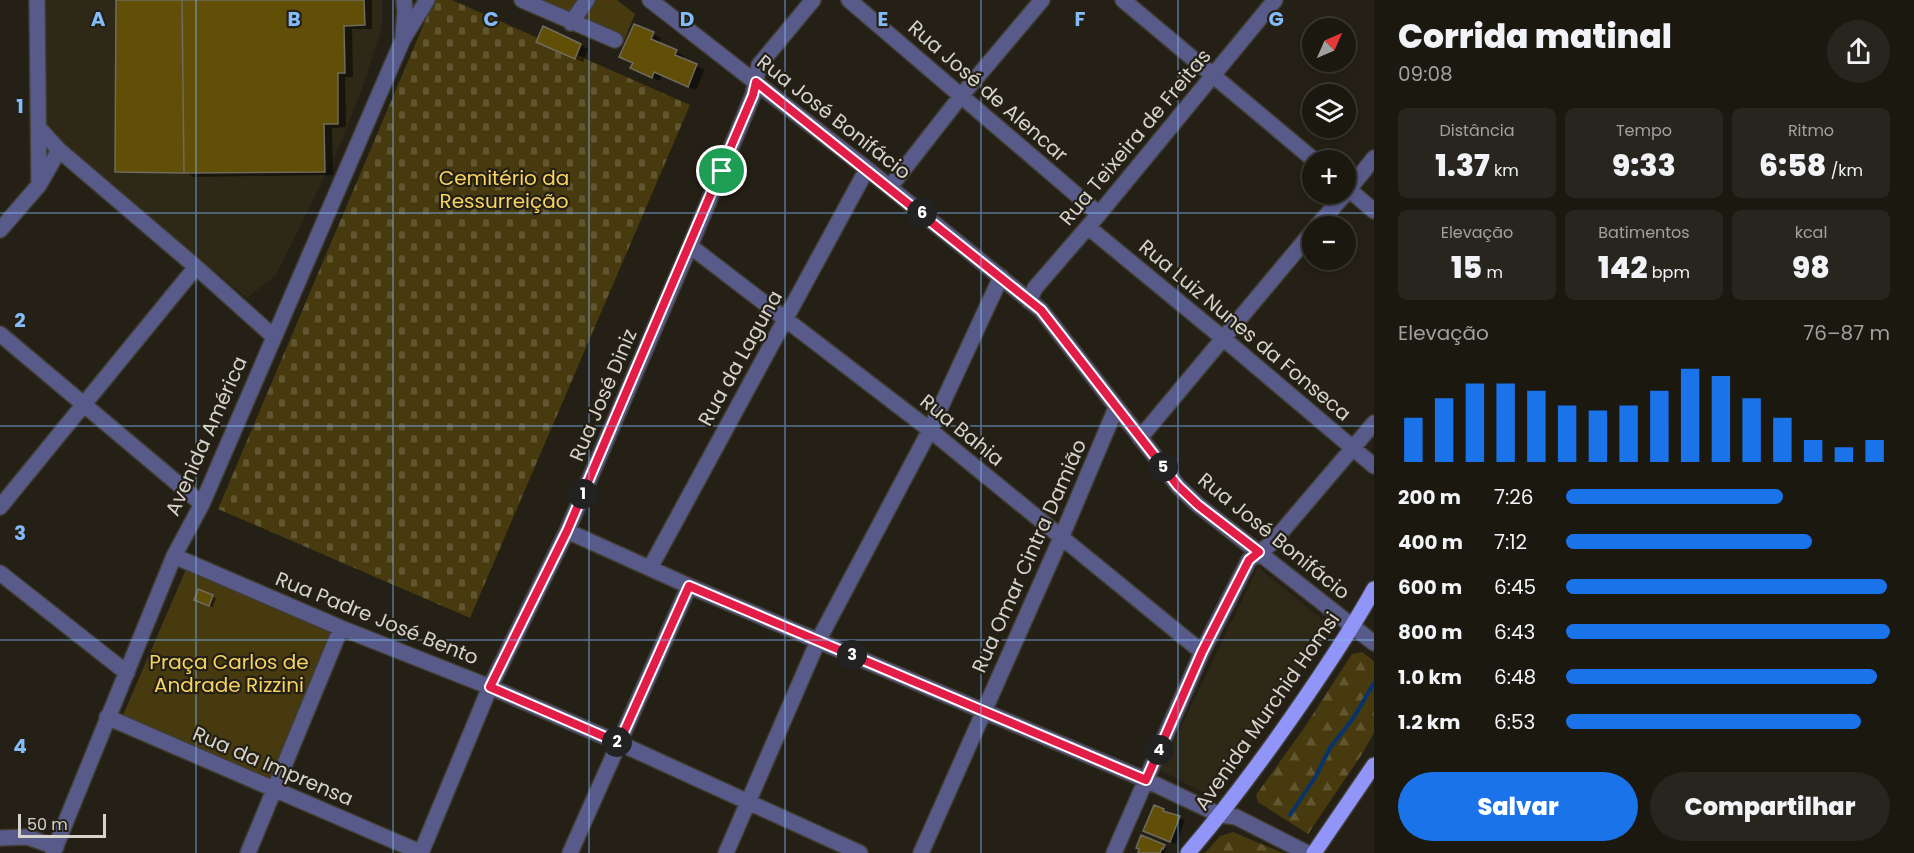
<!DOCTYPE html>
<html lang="pt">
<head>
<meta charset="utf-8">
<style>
  body { margin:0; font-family:Poppins,sans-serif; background:#28251e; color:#f1f3f6; height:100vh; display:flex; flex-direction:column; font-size:22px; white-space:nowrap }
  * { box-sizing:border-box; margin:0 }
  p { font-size:20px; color:#a0a09f }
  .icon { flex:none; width:33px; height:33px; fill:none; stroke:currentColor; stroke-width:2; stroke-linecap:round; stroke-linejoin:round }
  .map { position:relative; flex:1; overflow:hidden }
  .panel { display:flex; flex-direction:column; background:#1b1810; width:540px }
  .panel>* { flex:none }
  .needle { width:39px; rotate:45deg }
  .controls { position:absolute; left:1302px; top:18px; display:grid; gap:12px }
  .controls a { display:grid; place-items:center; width:54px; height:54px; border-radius:50%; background:#1b1810; box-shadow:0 3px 9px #0003,0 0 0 2px #393730; font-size:30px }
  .scale { position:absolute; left:18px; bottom:15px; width:88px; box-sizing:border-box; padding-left:6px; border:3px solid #d5d3cc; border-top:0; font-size:16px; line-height:21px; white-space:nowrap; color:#d5d3cc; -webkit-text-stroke:4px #242015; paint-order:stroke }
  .pin { position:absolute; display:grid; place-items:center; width:51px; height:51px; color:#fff; margin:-26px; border:3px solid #fff; border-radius:50%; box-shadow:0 2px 6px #0007 }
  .km { position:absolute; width:30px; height:30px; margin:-15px; border-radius:50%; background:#222; color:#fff; font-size:16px; line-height:30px; text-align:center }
  .round { display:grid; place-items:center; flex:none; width:63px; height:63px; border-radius:32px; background:#28251e }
  .headline { display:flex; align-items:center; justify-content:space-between; height:102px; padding:0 24px }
  h1 { font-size:33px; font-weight:800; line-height:45px }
  .stats { display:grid; grid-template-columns:repeat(3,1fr); gap:9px; height:102px; padding:6px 24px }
  .stats div { display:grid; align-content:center; border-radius:9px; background:#28251e; text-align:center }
  .stats b { font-size:30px; font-weight:800 }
  .stats small { font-size:16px; font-weight:400 }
  .stats p { font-size:16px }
  .chart { height:168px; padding:12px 24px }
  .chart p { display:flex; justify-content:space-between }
  .chart svg { width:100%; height:108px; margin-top:6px; stroke:#1a73e8; stroke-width:6 }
  .action { display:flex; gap:12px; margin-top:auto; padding:12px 24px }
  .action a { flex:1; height:69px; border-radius:36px; background:#1a73e8; color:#fff; font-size:24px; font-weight:800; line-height:69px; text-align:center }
  .action a+a { background:#28251e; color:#f1f3f6 }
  ul { padding:0 24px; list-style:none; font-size:20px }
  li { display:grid; grid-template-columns:96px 72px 1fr; align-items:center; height:45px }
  li i { height:15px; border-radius:8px; background:#1a73e8 }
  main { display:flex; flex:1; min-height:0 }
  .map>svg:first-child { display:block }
</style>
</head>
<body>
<main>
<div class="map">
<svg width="1374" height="853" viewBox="0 0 1374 853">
  <defs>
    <pattern id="forest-firs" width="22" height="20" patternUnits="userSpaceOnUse" patternTransform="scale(1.5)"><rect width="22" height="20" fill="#473a0e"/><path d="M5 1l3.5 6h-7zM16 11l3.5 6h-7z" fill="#615630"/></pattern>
    <pattern id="cemetery-stones" width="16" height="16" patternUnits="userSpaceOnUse" patternTransform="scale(1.5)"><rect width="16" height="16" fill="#473a0e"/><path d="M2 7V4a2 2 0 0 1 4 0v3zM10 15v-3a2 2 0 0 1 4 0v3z" fill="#615630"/></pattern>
  </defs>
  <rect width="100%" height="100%" fill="#242015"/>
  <path fill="#2e2817" d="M 46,0 L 382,0 L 382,27 L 363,86 L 340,145 L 276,275 L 247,298 L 131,201 L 100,173 L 50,137 L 45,129 L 44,61 Z
    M 1258,567 L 1330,626 L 1216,796 L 1210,796 L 1160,770 Z"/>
  <path fill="url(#forest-firs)" d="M 1362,652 L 1374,661 L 1374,733 L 1362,754 L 1308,834 L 1258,802 L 1256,795 L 1304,728 L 1352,654 Z
    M 1233,832 L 1283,853 L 1205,853 L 1220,836 Z"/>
  <path fill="url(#cemetery-stones)" d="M 434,0 L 452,0 L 690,105 L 470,618 L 218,509 Z"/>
  <path fill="#473a0e" d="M 536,0 L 617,0 L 635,14 L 623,43 Z
    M 187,567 L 335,632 L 272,779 L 123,715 Z"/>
  <path fill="#0007" d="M 118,0 L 372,0 L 372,29 L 352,29 L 353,77 L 345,77 L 346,127 L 332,128 L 333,175 L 194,177 L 187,173 Z
    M 653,34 L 661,38 L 659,44 L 677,52 L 684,56 L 683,59 L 704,70 L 696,90 L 662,75 L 660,81 L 640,72 L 634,63 Z
    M 581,45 L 588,49 L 583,62 L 546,46 Z
    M 199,591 L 216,598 L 213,607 L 199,602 Z
    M 1172,814 L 1185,820 L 1176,844 L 1150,834 Z
    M 1164,847 L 1167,849 L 1164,853 L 1139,853 Z"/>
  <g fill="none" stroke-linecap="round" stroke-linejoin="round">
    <path stroke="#06346b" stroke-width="4" d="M 1290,815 L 1316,776 L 1330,748 L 1354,717 L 1374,683"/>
  </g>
  <path fill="#624f07" stroke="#6f6b5e" stroke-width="1.5" d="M 116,0 L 182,0 L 184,173 L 115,172 Z
    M 182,0 L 364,0 L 365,25 L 344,26 L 345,73 L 338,73 L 338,124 L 324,124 L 325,172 L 184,173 Z
    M 634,24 L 654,32 L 651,39 L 677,50 L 675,55 L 697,64 L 688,87 L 654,72 L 652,78 L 630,68 L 633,63 L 619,57 Z
    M 543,26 L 581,44 L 575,59 L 536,42 Z
    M 198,589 L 213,595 L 209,606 L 194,600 Z
    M 1154,805 L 1164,809 L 1163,811 L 1180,816 L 1170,842 L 1143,831 Z
    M 1141,835 L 1165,845 L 1163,849 L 1162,848 L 1160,853 L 1138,853 L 1139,849 L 1136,848 Z"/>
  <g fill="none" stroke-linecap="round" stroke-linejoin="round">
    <g stroke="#403d32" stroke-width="18">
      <path id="minor" d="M 37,0 L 39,185
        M 522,0 L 615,40
        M 650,0 L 867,169 L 1041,310 L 1178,486 L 1198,505 L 1374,643
        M 849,0 L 1099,214
        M 1123,0 L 1314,160
        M 571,23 L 587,0
        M 403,36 L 405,12 L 404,0
        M 39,128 L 59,150 L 196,267 L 273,336
        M 890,187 L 961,96 L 1042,0
        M 1346,187 L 1374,211
        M 1346,193 L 1374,158
        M 1317,226 L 1345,194
        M 1088,227 L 1224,339 L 1374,466
        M 0,230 L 39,185 L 59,150
        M 690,246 L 930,430 L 1202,652
        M 1029,301 L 1035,288 L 1099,214 L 1275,0
        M 0,334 L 202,504
        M 1140,438 L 1312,232
        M 0,507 L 196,267
        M 567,531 L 689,586 L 1146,780 L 1220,815 L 1236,817 L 1307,853
        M 174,556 L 341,628 L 490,687 L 619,743 L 860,853
        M 650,568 L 867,169
        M 0,573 L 127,673
        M 107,717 L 422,853
        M 0,838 L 27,837 L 56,847
        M 53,853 L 174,556 L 202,504 L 403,39 L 427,0
        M 248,853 L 341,628
        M 421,853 L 490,687 L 567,531 L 690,246 L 753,95 L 759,65 L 813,0
        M 570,853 L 689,586
        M 726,853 L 818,641 L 930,430 L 1001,277
        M 921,853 L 1061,538 L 1116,408
        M 1114,853 L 1202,652 L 1249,560 L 1272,543 L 1374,423"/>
    </g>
    <g stroke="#403d32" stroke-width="18">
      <path id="major" d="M 1188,853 C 1230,804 1268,752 1305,698 C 1329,663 1353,627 1374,589
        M 1314,853 L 1374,765"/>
    </g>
    <use href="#minor" stroke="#585b8a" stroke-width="15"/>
    <use href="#major" stroke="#9195f7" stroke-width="15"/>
  </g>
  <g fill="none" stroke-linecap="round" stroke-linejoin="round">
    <g stroke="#fff" stroke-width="12">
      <path id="route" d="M 756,82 L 1041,310 L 1178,486 L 1198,505 L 1259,552 L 1249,560 L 1202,652 L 1146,780 L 689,586 L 619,743 L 490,687 L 567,531 L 753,95 Z"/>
    </g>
    <use href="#route" stroke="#e11d48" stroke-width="8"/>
  </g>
  <path fill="none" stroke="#84bcfb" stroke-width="1.5" stroke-opacity="0.55" d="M 196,0 L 196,853M 393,0 L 393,853M 589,0 L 589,853M 785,0 L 785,853M 981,0 L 981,853M 1178,0 L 1178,853M 0,213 L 1374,213M 0,426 L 1374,426M 0,640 L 1374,640"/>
  <g text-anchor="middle" stroke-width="4.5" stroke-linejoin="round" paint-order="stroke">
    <g font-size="20" fill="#d5d3cc" stroke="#242015">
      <text transform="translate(988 91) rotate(41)" y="7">Rua José de Alencar</text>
      <text transform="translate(834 117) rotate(38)" y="7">Rua José Bonifácio</text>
      <text transform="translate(1135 137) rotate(-50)" y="7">Rua Teixeira de Freitas</text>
      <text transform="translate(1245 330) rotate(40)" y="7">Rua Luiz Nunes da Fonseca</text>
      <text transform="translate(740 358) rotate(-61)" y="7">Rua da Laguna</text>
      <text transform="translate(603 395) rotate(-67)" y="7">Rua José Diniz</text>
      <text transform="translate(962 430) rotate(39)" y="7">Rua Bahia</text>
      <text transform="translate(206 436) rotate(-66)" y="7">Avenida América</text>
      <text transform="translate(1274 536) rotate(39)" y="7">Rua José Bonifácio</text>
      <text transform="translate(1029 556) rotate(-66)" y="7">Rua Omar Cintra Damião</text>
      <text transform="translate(377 618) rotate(22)" y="7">Rua Padre José Bento</text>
      <text transform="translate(1267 711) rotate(-55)" y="7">Avenida Murchid Homsi</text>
      <text transform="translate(273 766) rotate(23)" y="7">Rua da Imprensa</text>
    </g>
    <g font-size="20" fill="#f7d362" stroke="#242015">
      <text x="504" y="185">Cemitério da<tspan x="504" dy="23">Ressurreição</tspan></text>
      <text x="229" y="669">Praça Carlos de<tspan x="229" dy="23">Andrade Rizzini</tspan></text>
    </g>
  </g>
  <g font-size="20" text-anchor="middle" font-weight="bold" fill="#84bcfb" stroke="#242015" stroke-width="4.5" stroke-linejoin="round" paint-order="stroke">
    <text x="98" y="26">A</text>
    <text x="294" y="26">B</text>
    <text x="491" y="26">C</text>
    <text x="687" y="26">D</text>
    <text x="883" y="26">E</text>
    <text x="1080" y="26">F</text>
    <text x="1276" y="26">G</text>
    <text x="20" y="113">1</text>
    <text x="20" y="327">2</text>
    <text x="20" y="540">3</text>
    <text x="20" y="753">4</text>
  </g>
</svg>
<div class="controls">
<a><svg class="needle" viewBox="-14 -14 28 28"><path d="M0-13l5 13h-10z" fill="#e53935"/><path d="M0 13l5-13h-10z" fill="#a0a09f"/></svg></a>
<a><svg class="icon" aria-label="layers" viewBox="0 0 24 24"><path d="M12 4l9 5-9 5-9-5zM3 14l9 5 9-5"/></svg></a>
<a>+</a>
<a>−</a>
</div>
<div class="scale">50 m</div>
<div class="pin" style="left:722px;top:171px;background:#1e9e55"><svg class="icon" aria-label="arrive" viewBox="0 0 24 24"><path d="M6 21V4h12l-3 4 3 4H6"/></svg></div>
<b class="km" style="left:583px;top:494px">1</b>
<b class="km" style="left:617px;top:742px">2</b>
<b class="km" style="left:852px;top:655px">3</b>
<b class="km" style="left:1159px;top:750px">4</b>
<b class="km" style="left:1163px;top:467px">5</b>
<b class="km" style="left:922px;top:213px">6</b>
</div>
<section class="panel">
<div class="headline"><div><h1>Corrida matinal</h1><p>09:08</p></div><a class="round"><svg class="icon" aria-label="share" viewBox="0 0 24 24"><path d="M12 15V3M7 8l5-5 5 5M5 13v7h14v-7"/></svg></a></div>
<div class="stats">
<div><p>Distância</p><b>1.37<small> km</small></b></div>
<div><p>Tempo</p><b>9:33</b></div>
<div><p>Ritmo</p><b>6:58<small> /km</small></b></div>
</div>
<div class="stats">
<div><p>Elevação</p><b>15<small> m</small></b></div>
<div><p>Batimentos</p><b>142<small> bpm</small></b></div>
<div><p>kcal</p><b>98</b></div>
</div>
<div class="chart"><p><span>Elevação</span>76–87 m</p>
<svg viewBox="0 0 160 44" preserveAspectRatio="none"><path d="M5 44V26M15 44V18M25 44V12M35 44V12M45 44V15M55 44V21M65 44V23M75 44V21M85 44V15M95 44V6M105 44V9M115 44V18M125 44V26M135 44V35M145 44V38M155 44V35"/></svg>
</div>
<ul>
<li><b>200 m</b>7:26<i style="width:67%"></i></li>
<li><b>400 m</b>7:12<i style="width:76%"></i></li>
<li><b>600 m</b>6:45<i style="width:99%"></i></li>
<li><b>800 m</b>6:43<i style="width:100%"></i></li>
<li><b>1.0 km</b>6:48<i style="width:96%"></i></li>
<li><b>1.2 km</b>6:53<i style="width:91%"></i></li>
</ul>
<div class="action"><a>Salvar</a><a>Compartilhar</a></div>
</section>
</main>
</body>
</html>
